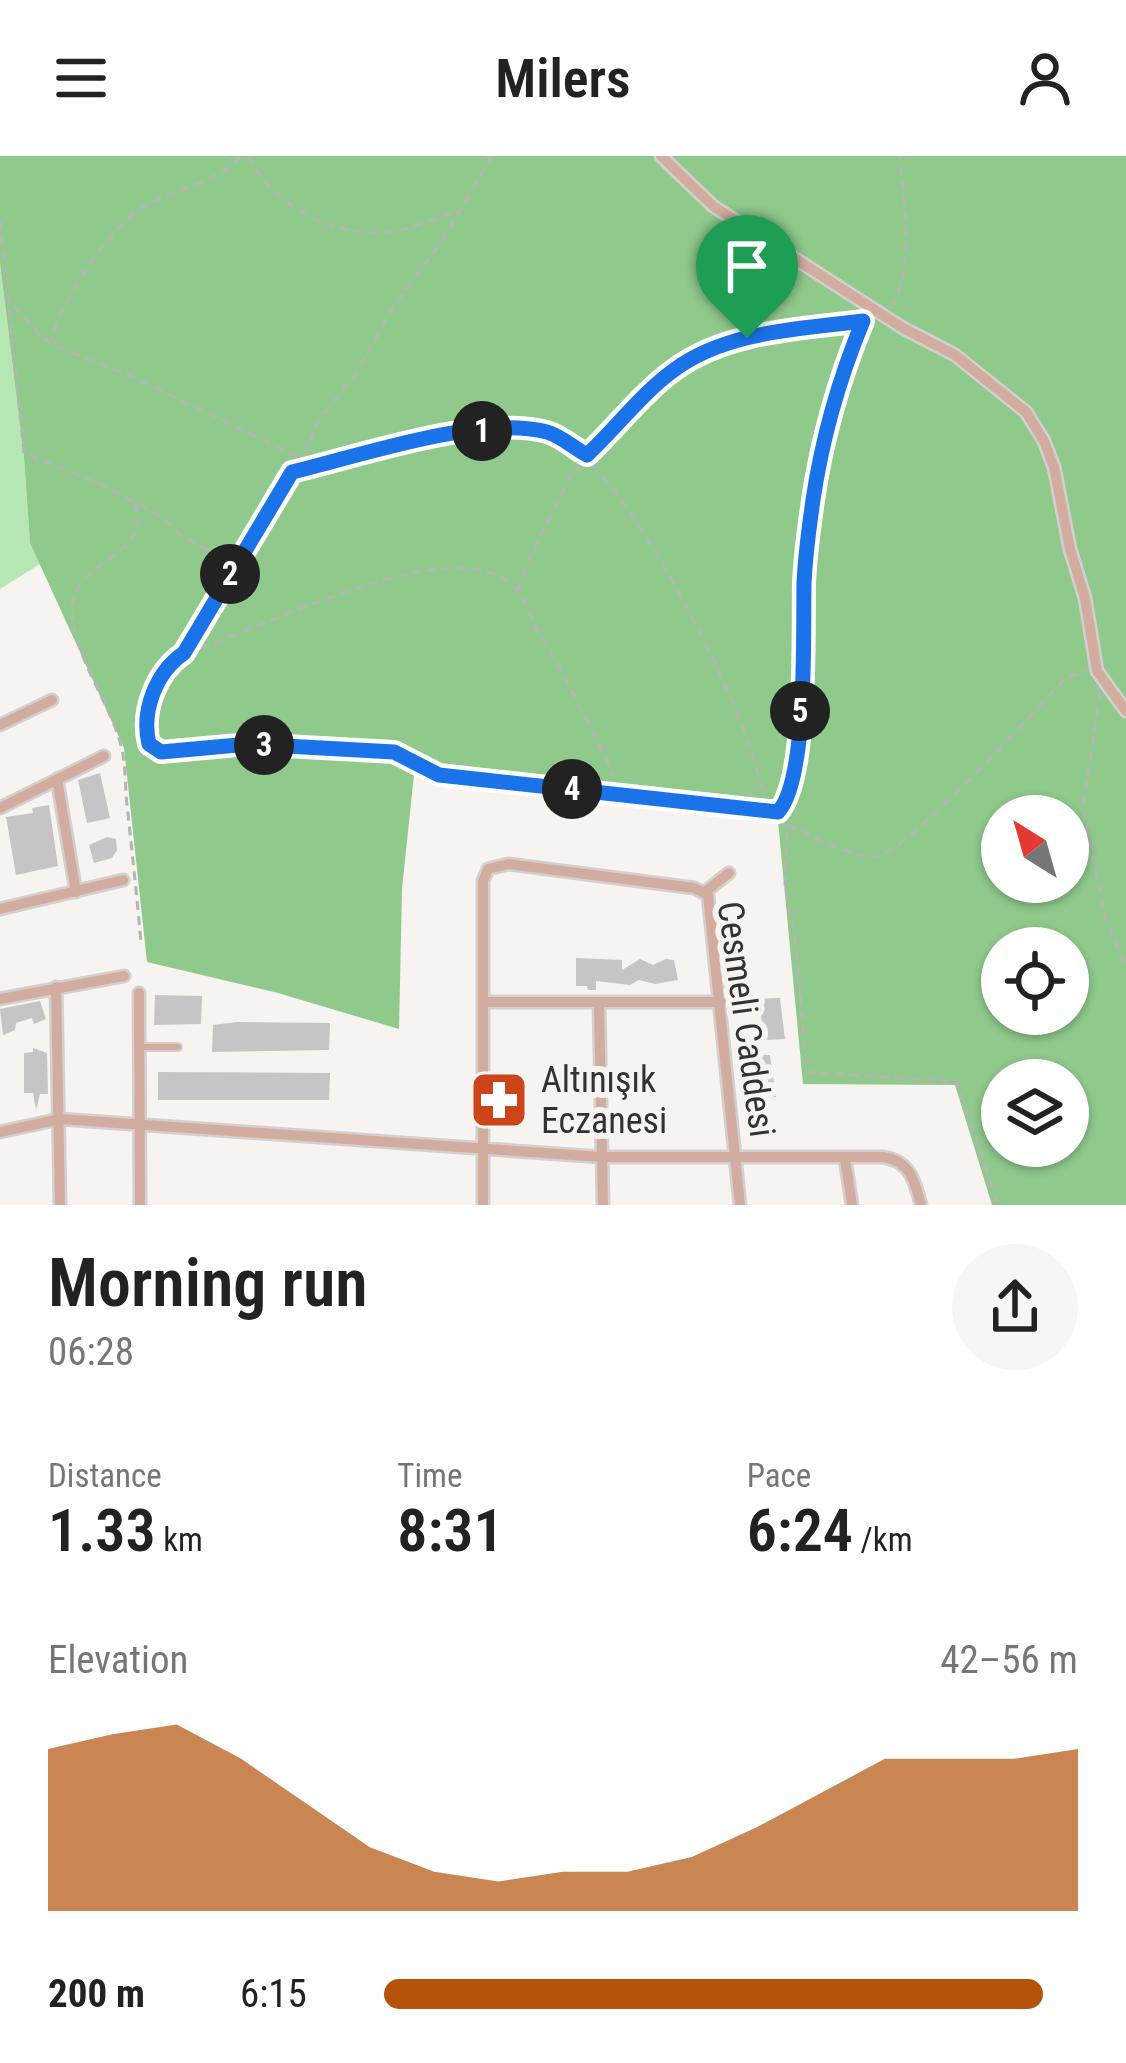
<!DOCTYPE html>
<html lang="en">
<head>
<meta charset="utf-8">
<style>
  body { margin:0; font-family:"Roboto Condensed",sans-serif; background:#f6f6f6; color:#222; height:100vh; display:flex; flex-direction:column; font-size:45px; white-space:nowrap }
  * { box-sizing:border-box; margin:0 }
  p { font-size:39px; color:#767676 }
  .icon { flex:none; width:66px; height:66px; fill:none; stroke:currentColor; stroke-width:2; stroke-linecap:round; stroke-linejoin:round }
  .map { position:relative; height:1049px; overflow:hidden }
  .side { display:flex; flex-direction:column; background:#fff; flex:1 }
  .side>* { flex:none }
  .needle { width:78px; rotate:323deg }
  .tools { position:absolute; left:981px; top:639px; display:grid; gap:24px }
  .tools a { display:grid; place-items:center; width:108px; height:108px; border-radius:50%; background:#fff; box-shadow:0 3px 9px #0004; font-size:60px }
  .pin { position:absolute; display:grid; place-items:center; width:102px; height:102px; color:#fff; margin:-123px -51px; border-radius:50% 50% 50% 0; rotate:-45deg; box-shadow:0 0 12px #0007 }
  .pin .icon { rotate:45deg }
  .km { position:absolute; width:60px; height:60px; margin:-30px; border-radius:50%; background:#222; color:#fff; font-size:33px; line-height:60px; text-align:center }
  .round { display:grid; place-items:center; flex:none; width:126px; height:126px; border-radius:63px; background:#f6f6f6 }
  .summary { display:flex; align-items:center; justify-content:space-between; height:204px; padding:0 48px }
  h1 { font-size:66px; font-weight:600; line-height:90px }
  .figures { display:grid; grid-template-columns:repeat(3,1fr); gap:18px; height:204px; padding:12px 48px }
  .figures div { display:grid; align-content:center }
  .figures b { font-size:60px; font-weight:600 }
  .figures small { font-size:33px; font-weight:400 }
  .figures p { font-size:33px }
  .chart { height:336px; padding:24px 48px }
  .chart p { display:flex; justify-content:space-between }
  .chart svg { width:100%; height:216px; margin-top:12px; fill:#b45309; opacity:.7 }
  ul { padding:0 48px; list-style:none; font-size:39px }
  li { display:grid; grid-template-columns:192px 144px 1fr; align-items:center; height:90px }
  li i { height:30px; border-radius:15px; background:#b45309 }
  header { display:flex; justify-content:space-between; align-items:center; height:156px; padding:0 48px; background:#fff; font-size:54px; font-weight:600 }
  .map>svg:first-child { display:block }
</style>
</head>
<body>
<header><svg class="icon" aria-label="menu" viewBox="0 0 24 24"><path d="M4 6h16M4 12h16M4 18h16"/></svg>Milers<svg class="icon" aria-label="person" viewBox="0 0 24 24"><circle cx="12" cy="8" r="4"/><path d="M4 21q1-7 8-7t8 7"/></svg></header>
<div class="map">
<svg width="1126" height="1049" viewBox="0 0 1126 1049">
  <rect width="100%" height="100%" fill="#f6f3f1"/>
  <path fill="#b6e7b3" d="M 0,107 L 24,301 L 30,387 L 40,408 L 0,433 Z"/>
  <path fill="#8fc98c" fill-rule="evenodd" d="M 0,0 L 1126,0 L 1126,1049 L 992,1049 L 955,929 L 803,928 L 778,665 L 415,609 L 402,733 L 399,873 L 278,837 L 147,806 L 124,592 L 30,387 L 24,301 L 0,107 ZM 1002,660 L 1068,660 L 1068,726 L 1002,726 ZM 1002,792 L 1068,792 L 1068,858 L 1002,858 ZM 1002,924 L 1068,924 L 1068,990 L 1002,990 Z"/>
  <path fill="#c8c4c6" d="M 100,617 L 110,662 L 87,667 L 78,624 Z
    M 49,649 L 58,710 L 16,719 L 6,661 L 33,657 L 32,652 Z
    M 107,681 L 116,683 L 117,694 L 112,702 L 94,707 L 89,689 Z
    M 576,802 L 622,804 L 622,814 L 640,803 L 653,809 L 666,803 L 674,804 L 678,824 L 655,828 L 639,824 L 630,829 L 596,825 L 596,834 L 588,834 L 587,830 L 576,830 Z
    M 155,839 L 202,840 L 201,868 L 154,869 Z
    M 780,842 L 785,883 L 764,884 L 759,843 Z
    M 40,845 L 46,863 L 34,868 L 32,862 L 16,867 L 15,874 L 3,879 L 0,853 Z
    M 237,866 L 330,867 L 329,894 L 212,896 L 213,869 Z
    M 33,892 L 47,897 L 48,938 L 40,938 L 36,954 L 33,937 L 24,937 L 24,897 L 33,896 Z
    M 749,899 L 770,899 L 776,941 L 751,943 L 754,931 Z
    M 158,916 L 330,917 L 329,944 L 158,944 Z"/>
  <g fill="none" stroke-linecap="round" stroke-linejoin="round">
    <g stroke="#d3d0ce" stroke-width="10">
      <path id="lane" d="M 140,891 L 178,891"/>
    </g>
    <g stroke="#d3d0ce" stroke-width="15">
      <path id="street" d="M 661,0 L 713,50 L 903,172 L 955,199 L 1026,256 L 1044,285 L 1054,311 L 1070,393 L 1085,442 L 1097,515 L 1126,555
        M 0,569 L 52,544
        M 57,623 L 76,736
        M 0,652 L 104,600
        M 705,736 L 729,717
        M 0,753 L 123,724
        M 56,831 L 60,1049
        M 139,837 L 140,1049
        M 0,843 L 124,820
        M 483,846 L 721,846
        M 599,848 L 603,1049
        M 0,976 L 60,963 L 602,1001 L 883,1001 C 910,1005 915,1025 921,1049
        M 845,1003 L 852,1049
        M 483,1049 L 483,725 L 488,713 L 508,708 L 694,732 L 708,739 L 740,1049"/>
    </g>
    <path stroke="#b6b4b2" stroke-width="3" stroke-dasharray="9 6" stroke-linecap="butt" d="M 248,0 C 275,52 338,85 397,75 C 417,71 438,60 459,55
      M 492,0 L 442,85 L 394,150 L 355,219 L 318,265 L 305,297 L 270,347 L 184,497 L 163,518 L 147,560 L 149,588 L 161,596 L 249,588 L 394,596 L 424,615 L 439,618 L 778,657 L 787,672 L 785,730 L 795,781 L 807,916 L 957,926 L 998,1049
      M 0,64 L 24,297 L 98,327 L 159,359 L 181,379 L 233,409
      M 14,150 L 40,179 L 57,191 L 133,221 L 300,302
      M 890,151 C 916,117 903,41 900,0
      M 56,188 L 52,181 C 64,141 113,65 150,47 C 180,32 219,25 241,0
      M 294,315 C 364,299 475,260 545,276 C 616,293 718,506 744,574 C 754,600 760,627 768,653
      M 135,347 C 155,402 69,403 72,456 C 75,505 112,548 122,594 C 126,612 125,632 127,649 C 132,695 137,741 141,787
      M 518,435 L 526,409 L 571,319 L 678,210 L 747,181 L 867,164
      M 186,496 C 254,479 460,365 517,434 C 526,445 531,462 538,475 C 570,528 597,583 623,639
      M 1100,536 L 1083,652 L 1105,762 L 1126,812
      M 779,656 C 810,621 801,469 805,419 C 807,394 810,369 813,345 C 821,284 839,224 862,167
      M 788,669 C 808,677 854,703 875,701 C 905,699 1038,551 1066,522 L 1087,514"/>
    <use href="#lane" stroke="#d2ad9f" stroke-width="6"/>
    <use href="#street" stroke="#d2ad9f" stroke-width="10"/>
  </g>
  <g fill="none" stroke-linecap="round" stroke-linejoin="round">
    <g stroke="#fff" stroke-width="24">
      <path id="route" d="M 863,165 C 839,223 822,283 813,344 C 809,372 805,400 804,428 C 803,476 808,624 778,656 L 439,619 L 394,596 L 249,588 L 161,596 L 149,588 C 141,555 156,516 184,497 L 292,316 C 360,300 480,258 547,276 C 561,280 574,292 587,299 C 616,272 642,237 674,214 C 726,175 801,173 863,165 Z"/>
    </g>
    <use href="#route" stroke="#1a73e8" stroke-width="15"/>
  </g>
  <defs>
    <g id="pharmacy-square" transform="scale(3)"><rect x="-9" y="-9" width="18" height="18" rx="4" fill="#cc4419" stroke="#f6f3f1"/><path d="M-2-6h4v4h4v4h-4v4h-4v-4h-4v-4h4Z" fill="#fff"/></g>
  </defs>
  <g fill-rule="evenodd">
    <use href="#pharmacy-square" x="499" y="944"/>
  </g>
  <g text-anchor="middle" stroke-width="12" stroke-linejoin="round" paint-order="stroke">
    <g font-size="36" fill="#333231" stroke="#f6f3f1">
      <text transform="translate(747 863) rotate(82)" y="13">Cesmeli Caddesi</text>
    </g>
    <g font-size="36" fill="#333231" stroke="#f6f3f1" text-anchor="start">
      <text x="541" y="936">Altınışık<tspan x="541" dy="41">Eczanesi</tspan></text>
    </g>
  </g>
</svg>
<div class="tools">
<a><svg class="needle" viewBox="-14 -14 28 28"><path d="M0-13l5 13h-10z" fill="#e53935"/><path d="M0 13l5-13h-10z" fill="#767676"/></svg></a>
<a><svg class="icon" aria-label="locate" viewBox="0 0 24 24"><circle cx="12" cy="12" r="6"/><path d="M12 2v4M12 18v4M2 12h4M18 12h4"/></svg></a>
<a><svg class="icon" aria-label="layers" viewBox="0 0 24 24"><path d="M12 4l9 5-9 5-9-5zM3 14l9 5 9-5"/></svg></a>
</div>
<div class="pin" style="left:747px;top:182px;background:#1e9e55"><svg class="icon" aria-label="arrive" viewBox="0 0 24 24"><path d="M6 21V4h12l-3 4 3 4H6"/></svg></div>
<b class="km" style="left:482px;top:275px">1</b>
<b class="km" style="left:230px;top:418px">2</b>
<b class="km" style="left:264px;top:589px">3</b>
<b class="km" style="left:572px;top:633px">4</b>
<b class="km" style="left:800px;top:555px">5</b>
</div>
<section class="side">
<div class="summary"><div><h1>Morning run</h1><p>06:28</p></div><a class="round"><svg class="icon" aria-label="share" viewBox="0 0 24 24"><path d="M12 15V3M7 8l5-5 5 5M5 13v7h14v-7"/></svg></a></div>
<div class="figures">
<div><p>Distance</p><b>1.33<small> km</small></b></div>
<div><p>Time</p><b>8:31</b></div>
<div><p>Pace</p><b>6:24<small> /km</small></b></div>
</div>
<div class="chart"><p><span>Elevation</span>42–56 m</p>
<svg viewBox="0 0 160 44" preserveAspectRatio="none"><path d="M0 44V11L10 8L20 6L30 13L40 22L50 31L60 36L70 38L80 36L90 36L100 33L110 27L120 20L130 13L140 13L150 13L160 11V44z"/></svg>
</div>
<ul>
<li><b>200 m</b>6:15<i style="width:95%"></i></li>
</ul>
</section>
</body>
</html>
